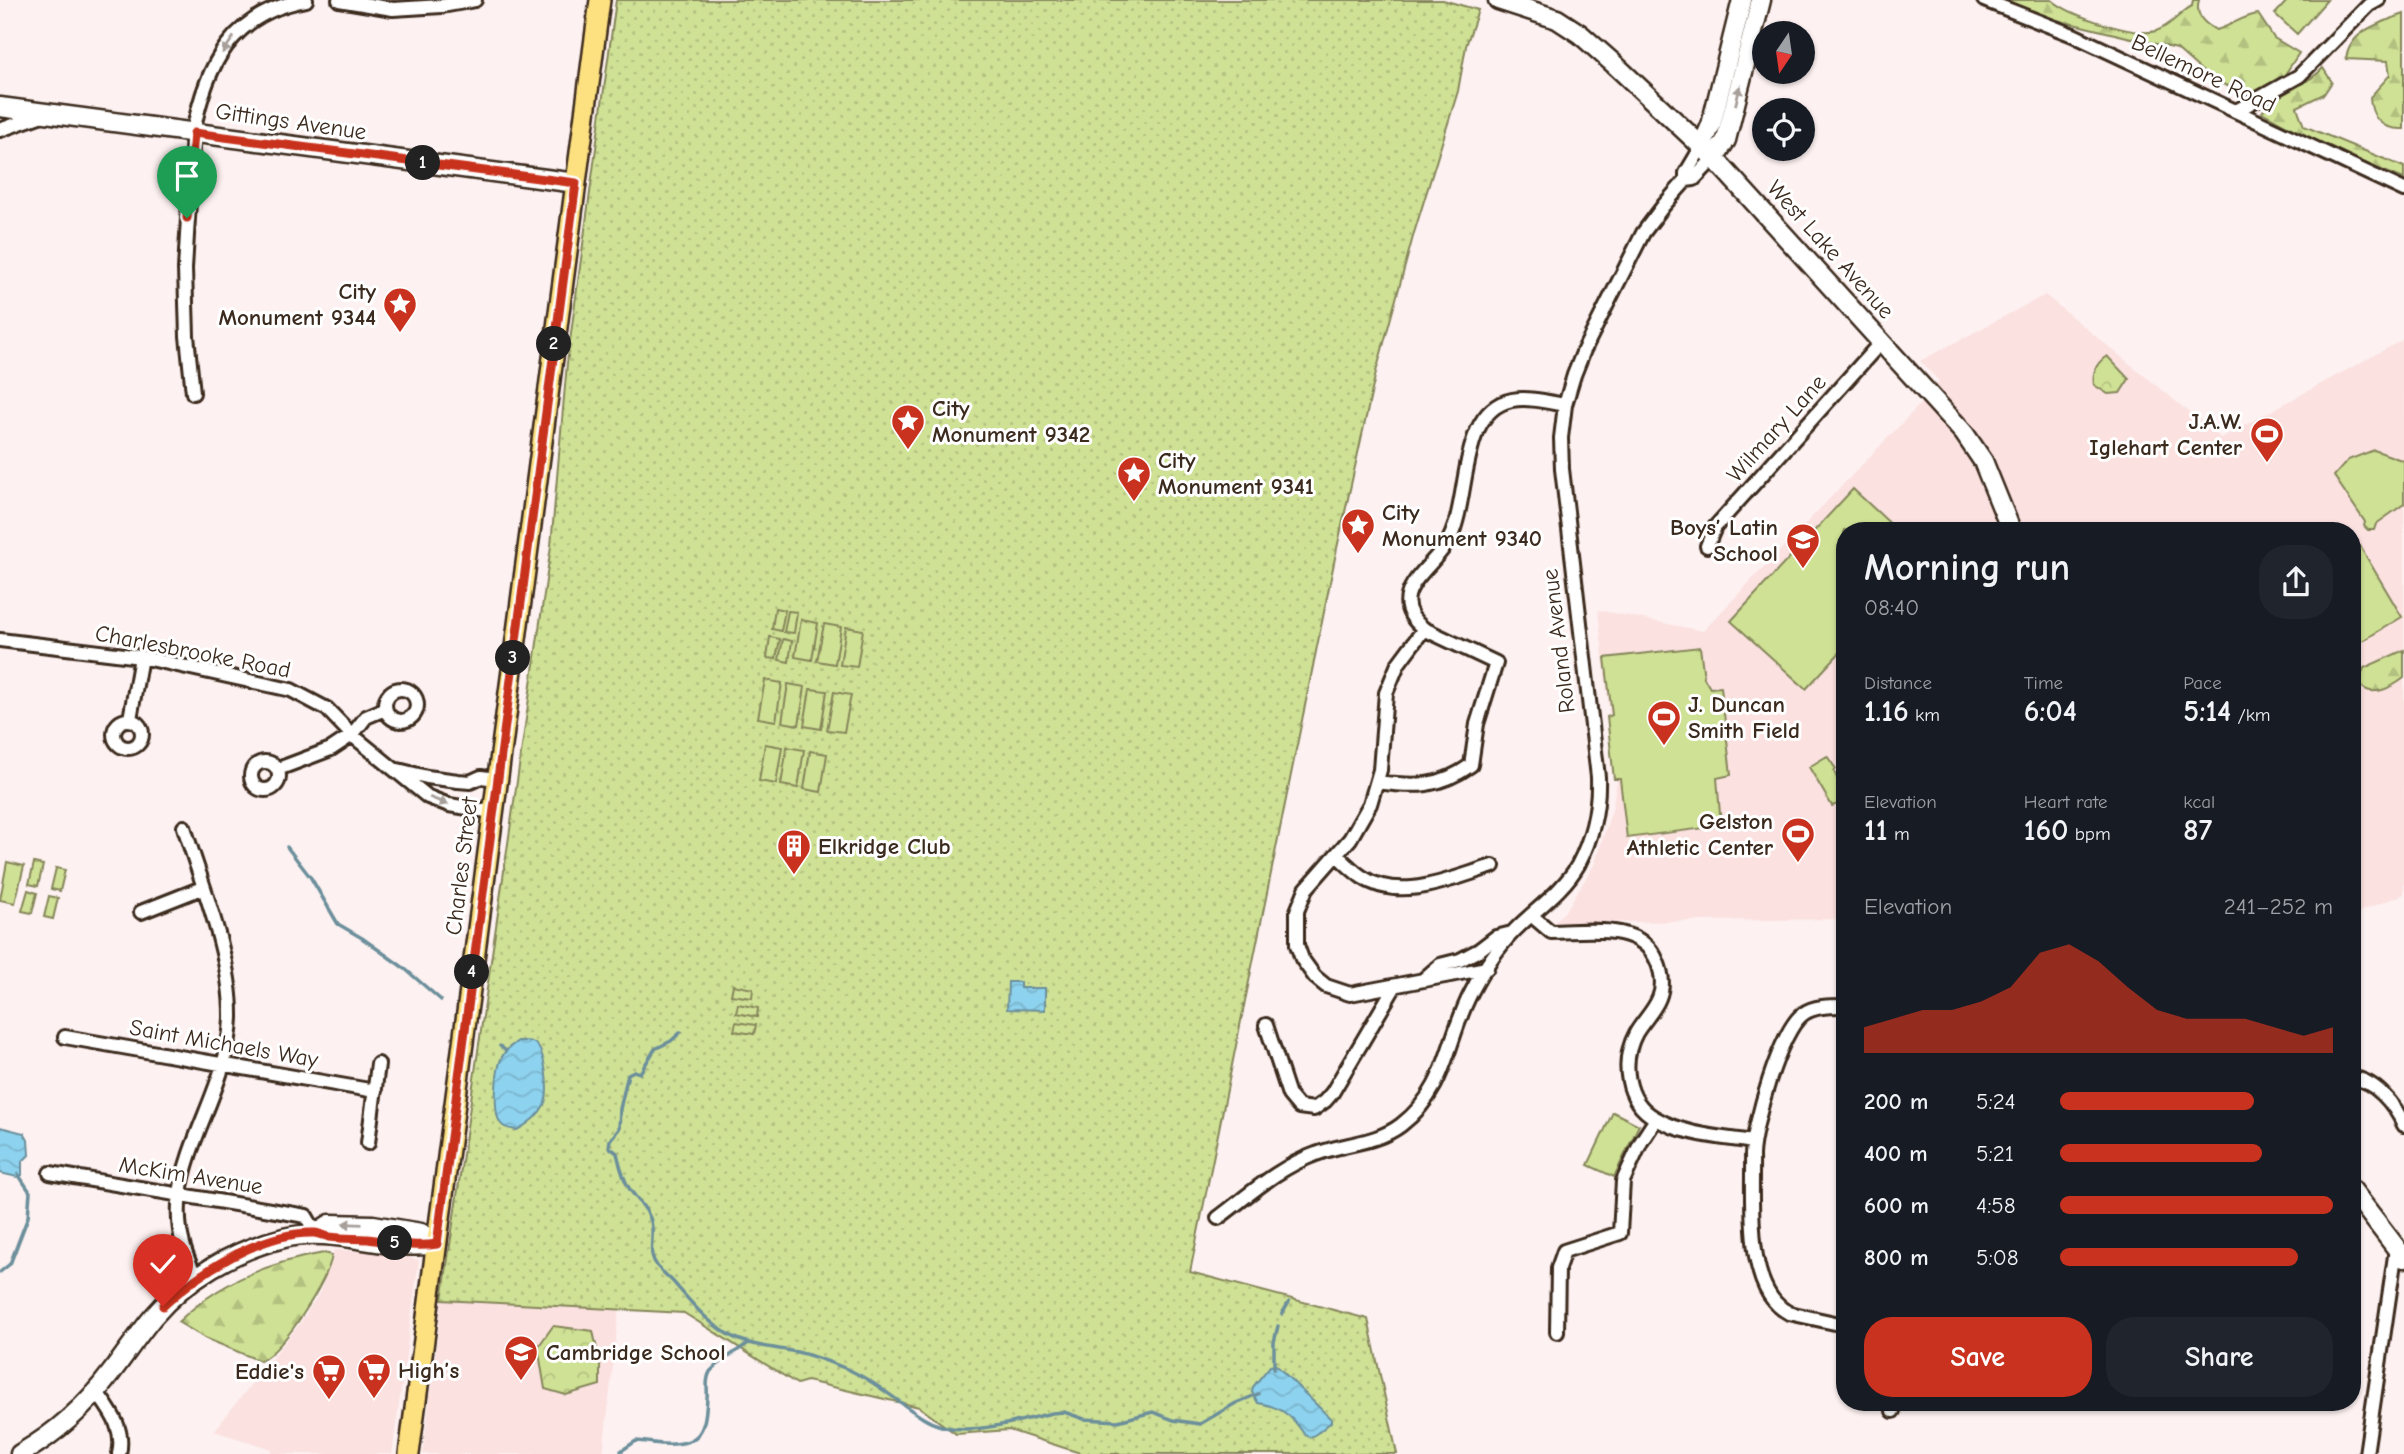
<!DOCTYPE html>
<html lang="en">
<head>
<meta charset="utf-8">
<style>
  body { margin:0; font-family:"Comic Neue",sans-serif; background:#20242c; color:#f1f3f6; height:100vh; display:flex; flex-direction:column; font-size:26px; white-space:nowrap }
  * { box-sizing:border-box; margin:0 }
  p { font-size:23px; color:#9ea1a6 }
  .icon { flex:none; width:38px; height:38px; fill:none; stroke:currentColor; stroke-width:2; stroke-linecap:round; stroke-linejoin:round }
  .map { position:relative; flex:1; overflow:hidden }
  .panel { position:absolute; left:1836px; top:522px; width:525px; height:889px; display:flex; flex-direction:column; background:#171b24; border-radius:28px; box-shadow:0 2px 5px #0004 }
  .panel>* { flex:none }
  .needle { width:46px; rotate:193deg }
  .tools { position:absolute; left:1752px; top:21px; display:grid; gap:14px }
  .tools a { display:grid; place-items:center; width:63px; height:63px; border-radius:50%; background:#171b24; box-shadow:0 2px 5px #0004; font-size:35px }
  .pin { position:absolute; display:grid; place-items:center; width:60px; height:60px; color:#fff; margin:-72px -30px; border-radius:50% 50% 50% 0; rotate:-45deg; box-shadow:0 0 7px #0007 }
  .pin .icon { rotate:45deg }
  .km { position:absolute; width:35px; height:35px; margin:-18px; border-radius:50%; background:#222; color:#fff; font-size:19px; line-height:35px; text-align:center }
  .round { display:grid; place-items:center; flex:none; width:74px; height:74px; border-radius:28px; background:#20242c }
  .summary { display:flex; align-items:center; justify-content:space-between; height:119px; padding:0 28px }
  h1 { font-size:38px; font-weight:800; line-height:52px }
  .metrics { display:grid; grid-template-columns:repeat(3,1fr); gap:10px; height:119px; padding:7px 28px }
  .metrics div { display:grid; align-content:center }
  .metrics b { font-size:30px; font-weight:800 }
  .metrics small { font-size:19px; font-weight:400 }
  .metrics p { font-size:19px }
  .chart { height:196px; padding:14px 28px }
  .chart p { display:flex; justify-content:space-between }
  .chart svg { width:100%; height:126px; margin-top:7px; fill:#c8321e; opacity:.7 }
  .primary-button { display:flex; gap:14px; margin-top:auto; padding:14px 28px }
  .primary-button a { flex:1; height:80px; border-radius:28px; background:#c8321e; color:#fff; font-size:28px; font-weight:800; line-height:80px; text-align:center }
  .primary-button a+a { background:#20242c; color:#f1f3f6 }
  ul { padding:0 28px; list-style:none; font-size:23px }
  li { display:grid; grid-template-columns:112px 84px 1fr; align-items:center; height:52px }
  li i { height:18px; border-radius:9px; background:#c8321e }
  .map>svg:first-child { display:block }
</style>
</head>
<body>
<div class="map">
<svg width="2404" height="1454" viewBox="0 0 2404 1454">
  <defs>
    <pattern id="grass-dots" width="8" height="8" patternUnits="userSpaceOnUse" patternTransform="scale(1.75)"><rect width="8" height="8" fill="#cfe195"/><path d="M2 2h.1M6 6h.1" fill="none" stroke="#b3c180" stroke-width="1.8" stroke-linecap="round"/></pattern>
    <pattern id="forest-firs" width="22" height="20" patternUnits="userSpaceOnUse" patternTransform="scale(1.75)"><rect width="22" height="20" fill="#cfe195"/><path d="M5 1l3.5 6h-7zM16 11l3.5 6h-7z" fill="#b3c180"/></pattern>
    <pattern id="park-crowns" width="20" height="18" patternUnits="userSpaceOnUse" patternTransform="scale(1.75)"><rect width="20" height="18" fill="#cfe195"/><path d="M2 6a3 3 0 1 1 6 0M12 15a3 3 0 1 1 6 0" fill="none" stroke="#b3c180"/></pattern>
    <pattern id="water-waves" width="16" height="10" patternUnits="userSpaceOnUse" patternTransform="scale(1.75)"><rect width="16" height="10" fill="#8dd2ee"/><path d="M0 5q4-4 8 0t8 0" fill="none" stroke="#7bb4cc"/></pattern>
  </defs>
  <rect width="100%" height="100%" fill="#fdf1f1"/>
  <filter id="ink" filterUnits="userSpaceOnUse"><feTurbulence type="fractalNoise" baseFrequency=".0143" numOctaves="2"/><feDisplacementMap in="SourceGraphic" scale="14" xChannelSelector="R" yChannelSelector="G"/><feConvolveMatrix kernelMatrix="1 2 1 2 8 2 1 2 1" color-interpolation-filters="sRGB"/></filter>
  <g filter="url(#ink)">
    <path fill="#fbe1e0" d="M 2045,295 L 2221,438 L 2404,339 L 2404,894 L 2361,911 L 2352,919 L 2352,530 L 1844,530 L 1844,919 L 1554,923 L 1567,909 L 1594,865 L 1612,810 L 1617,782 L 1598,610 L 1703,631 L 1925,399 L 1939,381 L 1920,361 Z
      M 334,1250 L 379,1252 L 419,1260 L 392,1454 L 269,1454 L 272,1449 L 214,1431 L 301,1322 L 320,1292 Z
      M 442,1300 L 619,1310 L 603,1454 L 423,1454 Z"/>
    <path fill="url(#grass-dots)" stroke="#85865a" stroke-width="2" d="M 616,0 L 1443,0 L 1478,10 L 1466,46 L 1458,91 L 1414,233 L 1376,372 L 1337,548 L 1190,1272 L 1368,1319 L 1397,1454 L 1083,1454 L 1009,1430 L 956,1434 L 919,1407 L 807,1381 L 797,1384 L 684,1313 L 442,1300 L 551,546 L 567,363 Z"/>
    <path fill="url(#forest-firs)" stroke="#85865a" stroke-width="2" d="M 2004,0 L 2052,0 C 2069,15 2134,37 2156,31 C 2170,27 2179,13 2192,6 L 2193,0 L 2199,0 C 2195,15 2203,23 2216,30 C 2231,26 2242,16 2258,14 L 2274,38 L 2299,53 L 2282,79 L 2270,87 L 2255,92 L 2239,91 L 2211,79 L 2177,49 L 2044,17 Z
      M 2404,14 L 2404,129 C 2382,130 2371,118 2370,97 L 2390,75 L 2388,61 L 2346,59 C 2350,30 2381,23 2404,14 Z
      M 2323,68 L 2332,82 L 2324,94 L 2297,107 L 2304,126 L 2404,167 L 2404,179 L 2325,147 L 2262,112 C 2278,91 2305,88 2323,68 Z
      M 2404,650 L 2404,678 C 2391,688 2369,700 2358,682 L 2364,668 Z
      M 324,1253 L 332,1255 C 329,1279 282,1353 260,1361 L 205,1338 L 178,1322 C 218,1283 269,1262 324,1253 Z"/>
    <path fill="url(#park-crowns)" stroke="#85865a" stroke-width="2" d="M 2107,356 L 2129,379 L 2120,393 L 2108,394 L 2094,385 C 2092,373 2096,363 2107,356 Z
      M 553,1326 L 593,1331 L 600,1363 L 600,1385 L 566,1395 L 545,1389 L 538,1347 Z"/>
    <path fill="#cfe195" stroke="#85865a" stroke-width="2" d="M 2288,0 L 2327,0 L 2297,34 L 2275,14 Z
      M 2374,450 L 2404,461 L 2404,504 L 2376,524 L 2374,530 L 2368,530 L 2364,526 L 2365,522 L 2334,476 L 2348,460 Z
      M 1853,489 L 1897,530 L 1844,530 L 1844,648 L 1806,689 L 1731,621 Z
      M 2360,546 L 2402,617 L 2352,647 L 2352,551 Z
      M 775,608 L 785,610 L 781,631 L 772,629 Z
      M 788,611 L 797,612 L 794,633 L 784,632 Z
      M 801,620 L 818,623 L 812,660 L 795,657 Z
      M 824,624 L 841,627 L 835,664 L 817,661 Z
      M 846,627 L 863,630 L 857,667 L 840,665 Z
      M 770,637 L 780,639 L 776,659 L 767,658 Z
      M 783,639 L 792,641 L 789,662 L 779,660 Z
      M 1700,647 L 1704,678 L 1710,688 L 1721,687 L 1731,775 L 1717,778 L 1721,826 L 1627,838 L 1620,779 L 1614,779 L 1607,717 L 1612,715 L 1605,658 Z
      M 765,680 L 782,683 L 776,721 L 758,718 Z
      M 788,684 L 805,687 L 799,725 L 782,722 Z
      M 810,689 L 827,691 L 821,729 L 804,726 Z
      M 834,692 L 851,695 L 844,732 L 827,730 Z
      M 765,744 L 782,747 L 776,784 L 759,781 Z
      M 787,747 L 804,750 L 798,788 L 781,785 Z
      M 810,751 L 827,754 L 821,792 L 804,789 Z
      M 1827,756 L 1836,769 L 1834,771 L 1842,790 L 1844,789 L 1844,802 L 1832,806 L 1809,767 Z
      M 7,862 L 24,866 L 15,903 L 0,900 Z
      M 34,863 L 43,865 L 38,886 L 29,884 Z
      M 56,868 L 65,870 L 60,891 L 51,889 Z
      M 28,890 L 37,893 L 32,913 L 22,911 Z
      M 49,896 L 58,898 L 53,919 L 44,917 Z
      M 733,985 L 753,989 L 752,998 L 731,995 Z
      M 738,1004 L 758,1008 L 757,1017 L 736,1013 Z
      M 736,1022 L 756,1025 L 754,1034 L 734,1031 Z
      M 1613,1112 L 1639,1125 L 1614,1177 L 1588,1165 Z"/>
    <path fill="url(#water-waves)" stroke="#6c8f9b" stroke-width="2" d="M 1008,982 L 1020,982 L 1020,988 L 1045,988 L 1045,1010 L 1007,1009 Z
      M 518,1041 C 523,1041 529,1040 534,1043 C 546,1050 550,1093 544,1105 C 538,1117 528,1124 517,1130 C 511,1129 505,1129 501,1124 C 492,1113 496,1069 502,1057 C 506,1049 511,1046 518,1041 Z
      M 0,1127 L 24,1133 L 28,1140 L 29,1155 L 22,1162 L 22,1175 L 17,1177 L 0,1173 Z
      M 1276,1365 L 1331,1419 L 1331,1422 C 1300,1449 1310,1434 1289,1416 C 1280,1408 1269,1405 1258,1403 L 1252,1392 L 1253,1387 L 1270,1366 Z"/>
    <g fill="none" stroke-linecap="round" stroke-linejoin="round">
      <path stroke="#6c8f9b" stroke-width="3.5" d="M 287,847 L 311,878 L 338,924 L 362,938 L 404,968 L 441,1000
        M 681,1032 L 671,1041 L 655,1049 L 640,1073 L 634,1071 L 628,1074 L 620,1109 L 619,1129 L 610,1140 L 609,1147 L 617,1153 C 620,1165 622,1177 629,1188 C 636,1199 645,1206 650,1218 C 655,1231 650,1243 652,1255 C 655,1269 667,1274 675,1284 C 689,1300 703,1317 720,1329 C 743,1347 775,1347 801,1353 C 817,1357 832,1363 847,1369 C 875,1381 898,1402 923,1418 C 958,1441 1014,1422 1052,1413 L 1064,1412 L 1084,1419 L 1118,1421 L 1153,1412 L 1173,1420 L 1200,1424 L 1236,1403 L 1258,1394
        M 500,1046 L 506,1051
        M 0,1272 L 10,1264 L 28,1217 L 30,1192 L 18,1174
        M 1282,1314 L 1289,1302
        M 1274,1369 L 1274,1342 L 1278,1326
        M 621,1451 L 636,1441 C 646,1441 654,1444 663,1444 C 701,1446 705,1431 707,1398 C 708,1389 705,1380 710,1372 C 713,1367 742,1347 749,1343"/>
      <g stroke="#3b2a1e" stroke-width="18">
        <path id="street" d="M 339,0 L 393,9 L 442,6 L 475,0
          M 1984,0 L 2073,35 L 2404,190
          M 2236,111 L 2299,76 L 2369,5 L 2378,0
          M 0,130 L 42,115
          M 1686,180 L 1686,173 L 1702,146
          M 193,393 L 187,336 L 185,269 L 193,133 C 206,64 232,13 306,0
          M 1707,546 L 1715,527 L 1882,341
          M 1424,629 L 1398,664 L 1386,693 L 1380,770 L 1370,804 L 1350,839 L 1306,889 L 1297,911 L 1297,945 L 1302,959 L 1315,977 L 1326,986 L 1350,994 L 1487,968
          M 0,640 L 141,657 L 291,690 L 327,709 L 352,735 L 428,797 L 449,805 L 493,812
          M385 705a16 16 0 1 1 32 0a16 16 0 1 1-32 0Z
          M 130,719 L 141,657
          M114 734a14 14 0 1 1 28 0a14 14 0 1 1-28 0Z
          M251 776a14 14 0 1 1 28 0a14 14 0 1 1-28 0Z
          M 278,769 L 331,749 L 352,735 L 366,717 L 385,709
          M 398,770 L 427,777 L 458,781 L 470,782 L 481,777 L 497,779
          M 1377,782 C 1415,787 1439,788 1471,765 L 1477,724 L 1496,663 L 1424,629 C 1380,594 1435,568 1450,538 C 1470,498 1459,410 1512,400 C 1529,397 1548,402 1565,405
          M 184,827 C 202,885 232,957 231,1018 C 228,1110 142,1183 197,1278
          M 1337,855 C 1345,863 1353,871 1362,877 C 1401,903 1452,878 1493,866
          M 141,912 L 202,888
          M 1531,915 L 1551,932 C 1586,932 1640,921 1657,961 C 1662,973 1664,986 1659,998 C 1654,1011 1643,1021 1636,1033 C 1621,1061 1625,1101 1655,1118 C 1683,1135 1721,1137 1753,1142
          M 1424,979 L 1440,965 L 1460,960 L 1479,950 L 1496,937 L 1512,933
          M 1844,1006 C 1831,1006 1813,1006 1803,1014 C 1780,1030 1753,1127 1752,1155 C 1753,1199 1744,1291 1789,1313 L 1844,1325
          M 1266,1025 L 1289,1095 L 1299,1107 L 1314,1109 L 1325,1101 L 1332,1093 L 1395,986
          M 65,1037 L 375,1091
          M 2352,1078 C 2375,1080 2395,1105 2404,1125
          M 368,1143 L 378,1064
          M 50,1173 L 306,1216 L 316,1233
          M 1218,1218 C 1249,1195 1279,1167 1316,1154 C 1344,1143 1376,1144 1401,1125 C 1449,1088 1446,1039 1472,991 C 1483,970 1499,946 1515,930 C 1536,909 1563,891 1578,865 C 1592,838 1599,807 1598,777 L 1562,469 L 1561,438 L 1565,405 L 1574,375 L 1584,350 L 1643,233 L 1664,205 L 1686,180 L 1694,179 L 1714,158
          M 1557,1332 L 1558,1268 L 1564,1251 L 1620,1233 L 1623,1181 L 1641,1142 L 1656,1119
          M 96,1391 C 110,1411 125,1428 119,1454
          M 1893,1411 L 1894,1402
          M 2366,1454 L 2396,1249"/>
      </g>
      <g stroke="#3b2a1e" stroke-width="23">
        <path id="secondary" d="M 1498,0 L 1557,19 L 1580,34 L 1613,63 L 1714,158 L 1964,433 L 1983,461 L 2011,530
          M 0,107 L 576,183
          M 1702,146 L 1711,125 L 1742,0
          M 1714,158 L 1726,140 L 1761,0
          M 2352,1190 L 2404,1258
          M 316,1233 L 330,1224 L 373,1225 L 421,1233 L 437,1244
          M 20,1454 C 55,1434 87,1405 111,1373 C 125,1355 138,1335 153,1317 C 186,1278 234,1250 284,1238 C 334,1226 386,1252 437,1244"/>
      </g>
      <g stroke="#3b2a1e" stroke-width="24">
        <path id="primary" d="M 409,1454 L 600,0"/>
      </g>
      <use href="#street" stroke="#fff" stroke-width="12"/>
      <use href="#secondary" stroke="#fff" stroke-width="18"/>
      <use href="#primary" stroke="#fde080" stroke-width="19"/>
    </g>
    <defs><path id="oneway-solid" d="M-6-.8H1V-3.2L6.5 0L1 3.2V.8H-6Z" transform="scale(1.75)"/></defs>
    <g fill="#a79f9a">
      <use href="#oneway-solid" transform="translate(228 45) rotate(125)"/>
      <use href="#oneway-solid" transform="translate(1738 95) rotate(-76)"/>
      <use href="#oneway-solid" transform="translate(439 801) rotate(21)"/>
      <use href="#oneway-solid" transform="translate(352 1224) rotate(-178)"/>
    </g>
  </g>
  <g fill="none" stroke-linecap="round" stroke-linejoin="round" filter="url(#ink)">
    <g stroke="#fff" stroke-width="14">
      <path id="route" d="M 163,1306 C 199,1272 263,1231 315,1233 C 320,1234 325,1236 330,1237 C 343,1239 356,1238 368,1239 C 392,1242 413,1248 437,1244 L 576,183 L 194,133 L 187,218"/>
    </g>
    <use href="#route" stroke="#c8321e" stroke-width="9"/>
  </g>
  <defs>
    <g id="sight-pin" transform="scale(1.75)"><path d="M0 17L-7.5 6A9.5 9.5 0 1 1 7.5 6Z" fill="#c8321e" stroke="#fff"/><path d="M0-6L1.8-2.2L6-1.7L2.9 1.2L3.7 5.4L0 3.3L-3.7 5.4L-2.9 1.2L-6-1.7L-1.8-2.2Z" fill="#fff"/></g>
    <g id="stadium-pin" transform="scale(1.75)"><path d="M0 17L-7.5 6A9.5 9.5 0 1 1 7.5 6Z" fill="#c8321e" stroke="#fff"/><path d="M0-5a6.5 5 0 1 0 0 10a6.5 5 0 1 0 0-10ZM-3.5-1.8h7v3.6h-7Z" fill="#fff"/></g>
    <g id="school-pin" transform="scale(1.75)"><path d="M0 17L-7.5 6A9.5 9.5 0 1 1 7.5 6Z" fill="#c8321e" stroke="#fff"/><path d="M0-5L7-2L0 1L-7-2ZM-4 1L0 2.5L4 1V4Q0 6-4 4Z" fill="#fff"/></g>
    <g id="building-pin" transform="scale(1.75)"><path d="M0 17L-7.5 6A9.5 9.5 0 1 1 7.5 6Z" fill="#c8321e" stroke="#fff"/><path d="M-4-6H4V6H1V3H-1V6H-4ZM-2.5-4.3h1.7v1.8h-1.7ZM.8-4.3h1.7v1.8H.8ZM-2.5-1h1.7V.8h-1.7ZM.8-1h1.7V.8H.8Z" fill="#fff"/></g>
    <g id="supermarket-pin" transform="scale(1.75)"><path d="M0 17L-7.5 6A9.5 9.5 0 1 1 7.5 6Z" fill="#c8321e" stroke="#fff"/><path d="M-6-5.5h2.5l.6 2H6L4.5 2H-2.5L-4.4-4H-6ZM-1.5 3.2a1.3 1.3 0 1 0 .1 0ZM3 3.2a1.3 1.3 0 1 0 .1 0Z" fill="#fff"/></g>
  </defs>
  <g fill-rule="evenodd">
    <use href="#sight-pin" x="400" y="304"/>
    <use href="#sight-pin" x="908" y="421"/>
    <use href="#stadium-pin" x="2267" y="434"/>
    <use href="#sight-pin" x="1134" y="473"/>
    <use href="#sight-pin" x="1358" y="525"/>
    <use href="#school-pin" x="1803" y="540"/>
    <use href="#stadium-pin" x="1664" y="717"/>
    <use href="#stadium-pin" x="1798" y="834"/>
    <use href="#building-pin" x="794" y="846"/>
    <use href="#school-pin" x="521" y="1352"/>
    <use href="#supermarket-pin" x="374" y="1370"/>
    <use href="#supermarket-pin" x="329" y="1371"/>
  </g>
  <g text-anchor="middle" stroke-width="6" stroke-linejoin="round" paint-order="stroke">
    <g font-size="23" fill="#3b2a1e" stroke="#fff">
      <text transform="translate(2204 73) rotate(25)" y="8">Bellemore Road</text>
      <text transform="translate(291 121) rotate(8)" y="8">Gittings Avenue</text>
      <text transform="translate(1831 249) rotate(48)" y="8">West Lake Avenue</text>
      <text transform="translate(1776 428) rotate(-48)" y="8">Wilmary Lane</text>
      <text transform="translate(1558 641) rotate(-97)" y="8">Roland Avenue</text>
      <text transform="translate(193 651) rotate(11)" y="8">Charlesbrooke Road</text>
      <text transform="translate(461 866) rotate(-83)" y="8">Charles Street</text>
      <text transform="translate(224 1043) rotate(10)" y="8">Saint Michaels Way</text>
      <text transform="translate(191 1175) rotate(9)" y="8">McKim Avenue</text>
    </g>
    <g font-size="23" font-weight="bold" fill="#3b2a1e" stroke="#fff" text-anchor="start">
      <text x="376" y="299" text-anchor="end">City<tspan x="376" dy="26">Monument 9344</tspan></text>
      <text x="932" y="416">City<tspan x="932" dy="26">Monument 9342</tspan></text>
      <text x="2242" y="429" text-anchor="end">J.A.W.<tspan x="2242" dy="26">Iglehart Center</tspan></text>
      <text x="1158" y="468">City<tspan x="1158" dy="26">Monument 9341</tspan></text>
      <text x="1382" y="520">City<tspan x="1382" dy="26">Monument 9340</tspan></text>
      <text x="1778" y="535" text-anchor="end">Boys’ Latin<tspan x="1778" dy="26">School</tspan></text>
      <text x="1688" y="712">J. Duncan<tspan x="1688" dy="26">Smith Field</tspan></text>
      <text x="1773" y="829" text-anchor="end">Gelston<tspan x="1773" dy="26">Athletic Center</tspan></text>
      <text x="818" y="854">Elkridge Club</text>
      <text x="546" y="1360">Cambridge School</text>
      <text x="398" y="1378">High’s</text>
      <text x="304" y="1379" text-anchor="end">Eddie's</text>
    </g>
  </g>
</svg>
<div class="tools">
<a><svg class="needle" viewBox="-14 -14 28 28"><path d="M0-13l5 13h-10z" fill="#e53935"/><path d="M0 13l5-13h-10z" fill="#9ea1a6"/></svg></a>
<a><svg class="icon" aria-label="locate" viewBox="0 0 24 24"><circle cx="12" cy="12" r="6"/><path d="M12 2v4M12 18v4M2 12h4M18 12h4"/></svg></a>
</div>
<div class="pin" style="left:187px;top:218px;background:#1e9e55"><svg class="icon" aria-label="arrive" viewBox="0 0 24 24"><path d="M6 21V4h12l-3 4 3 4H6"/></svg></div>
<div class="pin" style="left:163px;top:1306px;background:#d93025"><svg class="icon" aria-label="check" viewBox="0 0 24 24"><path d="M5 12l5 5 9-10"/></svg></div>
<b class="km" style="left:423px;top:163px">1</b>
<b class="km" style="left:554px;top:344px">2</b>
<b class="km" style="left:513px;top:658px">3</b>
<b class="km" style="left:472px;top:972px">4</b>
<b class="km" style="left:395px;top:1243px">5</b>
<section class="panel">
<div class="summary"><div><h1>Morning run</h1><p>08:40</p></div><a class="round"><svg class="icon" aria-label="share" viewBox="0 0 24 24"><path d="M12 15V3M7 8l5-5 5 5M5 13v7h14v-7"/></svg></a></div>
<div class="metrics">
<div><p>Distance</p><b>1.16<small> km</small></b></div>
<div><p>Time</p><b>6:04</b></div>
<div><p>Pace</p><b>5:14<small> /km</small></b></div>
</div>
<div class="metrics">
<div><p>Elevation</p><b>11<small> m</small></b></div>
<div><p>Heart rate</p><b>160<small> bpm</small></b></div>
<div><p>kcal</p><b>87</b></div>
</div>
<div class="chart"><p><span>Elevation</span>241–252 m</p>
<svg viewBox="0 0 160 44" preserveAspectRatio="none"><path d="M0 44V35L10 32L20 29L30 29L40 26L50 21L60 9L70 6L80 12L90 21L100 29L110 32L120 32L130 32L140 35L150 38L160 35V44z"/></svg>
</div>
<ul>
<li><b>200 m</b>5:24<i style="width:71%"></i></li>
<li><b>400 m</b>5:21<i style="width:74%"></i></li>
<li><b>600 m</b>4:58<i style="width:100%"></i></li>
<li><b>800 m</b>5:08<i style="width:87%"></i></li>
</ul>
<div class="primary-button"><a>Save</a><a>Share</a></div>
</section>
</div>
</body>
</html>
